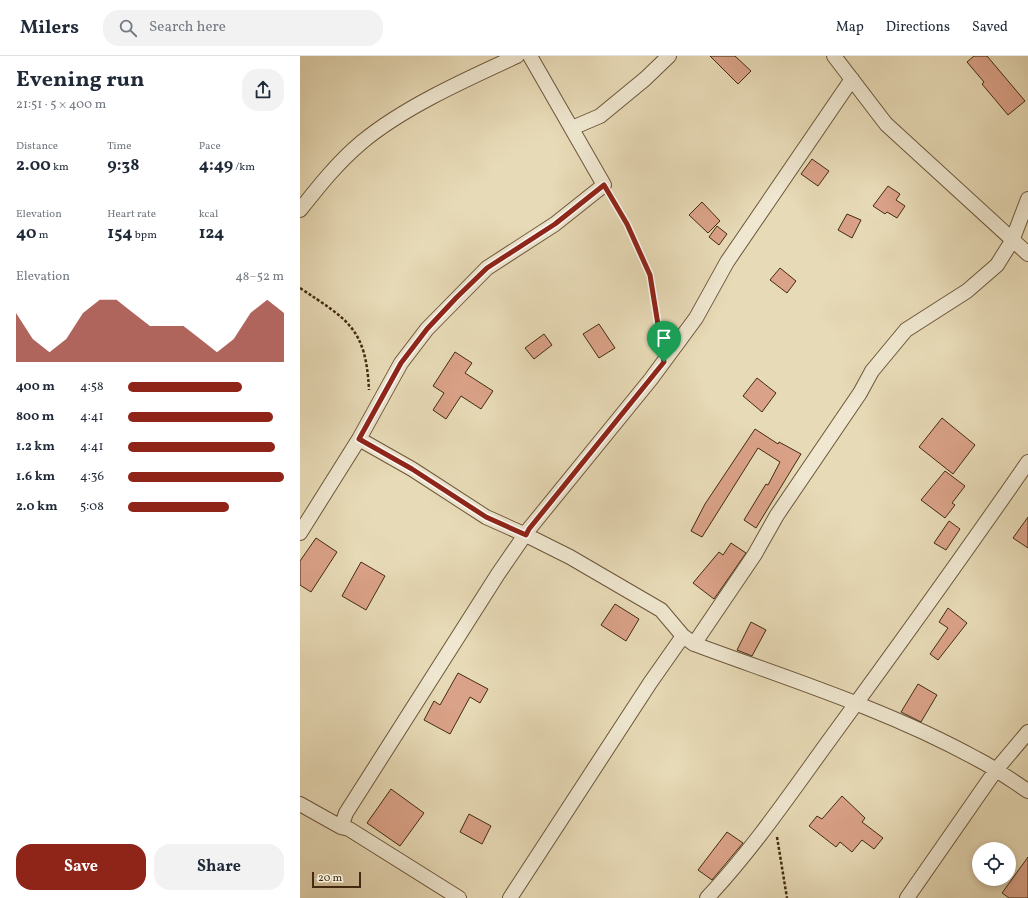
<!DOCTYPE html>
<html lang="en">
<head>
<meta charset="utf-8">
<style>
  body { margin:0; font-family:Vollkorn,serif; background:#f2f2f3; color:#1f2937; height:100vh; display:flex; flex-direction:column; font-size:15px; white-space:nowrap }
  * { box-sizing:border-box; margin:0 }
  p { font-size:13px; color:#747a83 }
  .icon { flex:none; width:22px; height:22px; fill:none; stroke:currentColor; stroke-width:2; stroke-linecap:round; stroke-linejoin:round }
  .map { position:relative; flex:1; overflow:hidden }
  .drawer { display:flex; flex-direction:column; background:#fff; width:300px }
  .drawer>* { flex:none }
  .buttons { position:absolute; left:672px; top:786px; display:grid; gap:8px }
  .buttons a { display:grid; place-items:center; width:44px; height:44px; border-radius:50%; background:#fff; box-shadow:0 2px 6px #0003; font-size:20px }
  .scale { position:absolute; left:12px; bottom:10px; width:49px; box-sizing:border-box; padding-left:4px; border:2px solid #432a11; border-top:0; font-size:11px; line-height:14px; white-space:nowrap; color:#432a11; -webkit-text-stroke:3px #efe7d0; paint-order:stroke }
  .pin { position:absolute; display:grid; place-items:center; width:34px; height:34px; color:#fff; margin:-41px -17px; border-radius:50% 50% 50% 0; rotate:-45deg; box-shadow:0 0 4px #0007 }
  .pin .icon { rotate:45deg }
  .round { display:grid; place-items:center; flex:none; width:42px; height:42px; border-radius:16px; background:#f2f2f3 }
  .head { display:flex; align-items:center; justify-content:space-between; height:68px; padding:0 16px }
  h1 { font-size:22px; font-weight:700; line-height:30px }
  .stats { display:grid; grid-template-columns:repeat(3,1fr); gap:6px; height:68px; padding:4px 16px }
  .stats div { display:grid; align-content:center }
  .stats b { font-size:17px; font-weight:700 }
  .stats small { font-size:11px; font-weight:400 }
  .stats p { font-size:11px }
  .chart { height:112px; padding:8px 16px }
  .chart p { display:flex; justify-content:space-between }
  .chart svg { width:100%; height:72px; margin-top:4px; fill:#8f2418; opacity:.7 }
  .cta { display:flex; gap:8px; margin-top:auto; padding:8px 16px }
  .cta a { flex:1; height:46px; border-radius:16px; background:#8f2418; color:#fff; font-size:16px; font-weight:700; line-height:46px; text-align:center }
  .cta a+a { background:#f2f2f3; color:#1f2937 }
  ul { padding:0 16px; list-style:none; font-size:13px }
  li { display:grid; grid-template-columns:64px 48px 1fr; align-items:center; height:30px }
  li i { height:10px; border-radius:5px; background:#8f2418 }
  header { display:flex; align-items:center; gap:24px; box-sizing:border-box; height:56px; padding:0 20px; background:#fff; border-bottom:1px solid #e0e1e3 }
  header strong { font-size:19px }
  nav { display:flex; gap:22px; margin-inline-start:auto; font-size:14px }
  .search { width:280px; height:36px; background:#f2f2f3; display:flex; align-items:center; gap:10px; box-sizing:border-box; padding:0 14px; border-radius:16px; color:#747a83; font-size:15px }
  main { display:flex; flex:1; min-height:0 }
  .map>svg:first-child { display:block }
</style>
</head>
<body>
<header>
<strong>Milers</strong>
<div class="search"><svg class="icon" aria-label="search" viewBox="0 0 24 24"><circle cx="10" cy="10" r="6"/><path d="M15 15l6 6"/></svg>Search here</div>
<nav><a>Map</a><a>Directions</a><a>Saved</a></nav>
</header>
<main>
<section class="drawer">
<div class="head"><div><h1>Evening run</h1><p>21:51 · 5 × 400 m</p></div><a class="round"><svg class="icon" aria-label="share" viewBox="0 0 24 24"><path d="M12 15V3M7 8l5-5 5 5M5 13v7h14v-7"/></svg></a></div>
<div class="stats">
<div><p>Distance</p><b>2.00<small> km</small></b></div>
<div><p>Time</p><b>9:38</b></div>
<div><p>Pace</p><b>4:49<small> /km</small></b></div>
</div>
<div class="stats">
<div><p>Elevation</p><b>40<small> m</small></b></div>
<div><p>Heart rate</p><b>154<small> bpm</small></b></div>
<div><p>kcal</p><b>124</b></div>
</div>
<div class="chart"><p><span>Elevation</span>48–52 m</p>
<svg viewBox="0 0 160 44" preserveAspectRatio="none"><path d="M0 44V14L10 30L20 38L30 30L40 14L50 6L60 6L70 14L80 22L90 22L100 22L110 30L120 38L130 30L140 14L150 6L160 14V44z"/></svg>
</div>
<ul>
<li><b>400 m</b>4:58<i style="width:73%"></i></li>
<li><b>800 m</b>4:41<i style="width:93%"></i></li>
<li><b>1.2 km</b>4:41<i style="width:94%"></i></li>
<li><b>1.6 km</b>4:36<i style="width:100%"></i></li>
<li><b>2.0 km</b>5:08<i style="width:65%"></i></li>
</ul>
<div class="cta"><a>Save</a><a>Share</a></div>
</section>
<div class="map">
<svg width="728" height="842" viewBox="0 0 728 842">
  <rect width="100%" height="100%" fill="#e7dab6"/>
  <filter id="stains"><feTurbulence type="fractalNoise" baseFrequency=".005" numOctaves="4"/><feColorMatrix values="0 0 0 0 .2 0 0 0 0 .09 0 0 0 0 .02 0 0 0 .5 -.17"/></filter>
  <radialGradient id="worn" r=".72"><stop offset=".6" stop-color="#630" stop-opacity="0"/><stop offset="1" stop-color="#630" stop-opacity=".3"/></radialGradient>
  <path fill="#daa288" stroke="#432a11" d="M 410,0 L 435,0 L 451,15 L 438,28 Z
    M 674,0 L 687,0 L 725,45 L 708,59 L 682,28 L 684,26 L 667,6 Z
    M 512,103 L 529,115 L 518,130 L 501,118 Z
    M 588,130 L 600,138 L 596,144 L 605,150 L 597,162 L 587,156 L 585,158 L 573,150 Z
    M 402,146 L 420,165 L 408,177 L 389,159 Z
    M 547,158 L 561,164 L 552,182 L 538,174 Z
    M 417,170 L 427,178 L 419,189 L 409,181 Z
    M 480,212 L 496,225 L 487,237 L 470,224 Z
    M 299,268 L 315,292 L 299,302 L 283,278 Z
    M 244,278 L 252,289 L 234,303 L 225,292 Z
    M 155,296 L 172,307 L 165,317 L 193,335 L 181,353 L 161,340 L 146,363 L 133,354 L 144,337 L 133,330 Z
    M 457,322 L 476,337 L 462,356 L 443,340 Z
    M 642,362 L 675,389 L 653,418 L 619,391 Z
    M 455,373 L 478,388 L 479,386 L 501,398 L 456,472 L 444,464 L 466,428 L 468,429 L 480,406 L 458,392 L 402,481 L 391,475 L 405,448 Z
    M 645,415 L 665,430 L 652,447 L 655,449 L 645,462 L 621,444 Z
    M 728,461 L 728,492 L 713,482 Z
    M 649,465 L 660,473 L 646,494 L 634,487 Z
    M 16,482 L 37,496 L 11,536 L 0,529 L 0,505 Z
    M 431,487 L 446,497 L 414,543 L 393,527 L 419,496 L 423,499 Z
    M 61,506 L 85,520 L 66,554 L 42,540 Z
    M 315,548 L 339,563 L 326,585 L 301,569 Z
    M 648,552 L 667,567 L 638,604 L 630,598 L 648,572 L 639,566 Z
    M 451,566 L 466,574 L 452,600 L 437,594 Z
    M 158,617 L 188,633 L 180,647 L 170,641 L 150,678 L 124,664 L 134,645 L 140,649 Z
    M 618,628 L 637,639 L 621,666 L 601,656 Z
    M 91,733 L 124,757 L 100,790 L 67,767 Z
    M 542,740 L 565,762 L 562,766 L 583,782 L 574,793 L 562,784 L 552,796 L 540,786 L 536,791 L 509,770 L 517,760 L 522,763 Z
    M 169,758 L 191,770 L 182,788 L 160,776 Z
    M 427,776 L 443,787 L 412,824 L 398,814 Z
    M 728,801 L 728,842 L 709,842 L 702,837 Z"/>
  <g fill="none" stroke-linecap="round" stroke-linejoin="round">
    <g stroke="#6c563a" stroke-width="16">
      <path id="minor" d="M 534,0 L 586,68 L 728,198
        M 272,72 L 300,60 L 345,23 L 369,0
        M 0,154 C 19,130 38,106 62,86 C 104,51 167,23 217,0
        M 59,383 L 112,413 L 186,461 L 226,479 L 270,501 L 361,554 L 383,580
        M 0,477 L 59,383 L 101,307 L 127,273 L 187,212 L 255,168 L 304,129 L 230,0
        M 394,588 L 455,498 L 477,459 L 560,337 L 572,315 L 606,274 L 667,235 L 697,209 L 712,185 L 728,143
        M 0,748 L 41,771
        M 159,842 L 49,773 L 41,771 L 46,757 L 198,518 L 229,473 L 351,323 L 396,262 L 427,206 L 552,23
        M 210,842 L 350,627 L 383,580 L 394,588 C 489,623 588,654 677,703 C 695,712 711,724 728,735
        M 407,842 C 455,791 495,731 536,675 C 601,586 665,497 728,406
        M 607,842 L 696,714 L 728,676"/>
    </g>
    <path stroke="#432a11" stroke-width="2.5" stroke-dasharray="3 2" stroke-linecap="butt" d="M 311,141 L 327,168 L 350,219 L 361,283
      M 0,232 C 48,264 66,272 69,334
      M 477,781 L 487,842"/>
    <use href="#minor" stroke="#efe7d0" stroke-width="14"/>
  </g>
  <g fill="none" stroke-linecap="round" stroke-linejoin="round">
    <g stroke="#fff" stroke-width="8">
      <path id="route" d="M 304,129 L 327,168 L 350,219 L 364,306 L 229,473 L 226,479 L 186,461 L 112,413 L 59,383 L 101,307 L 127,273 L 156,242 L 187,212 L 255,168 Z"/>
    </g>
    <use href="#route" stroke="#8f2418" stroke-width="5"/>
  </g>
  <rect width="100%" height="100%" filter="url(#stains)"/>
  <rect width="100%" height="100%" fill="url(#worn)"/>
</svg>
<div class="buttons">
<a><svg class="icon" aria-label="locate" viewBox="0 0 24 24"><circle cx="12" cy="12" r="6"/><path d="M12 2v4M12 18v4M2 12h4M18 12h4"/></svg></a>
</div>
<div class="scale">20 m</div>
<div class="pin" style="left:364px;top:306px;background:#1e9e55"><svg class="icon" aria-label="arrive" viewBox="0 0 24 24"><path d="M6 21V4h12l-3 4 3 4H6"/></svg></div>
</div>
</main>
</body>
</html>
